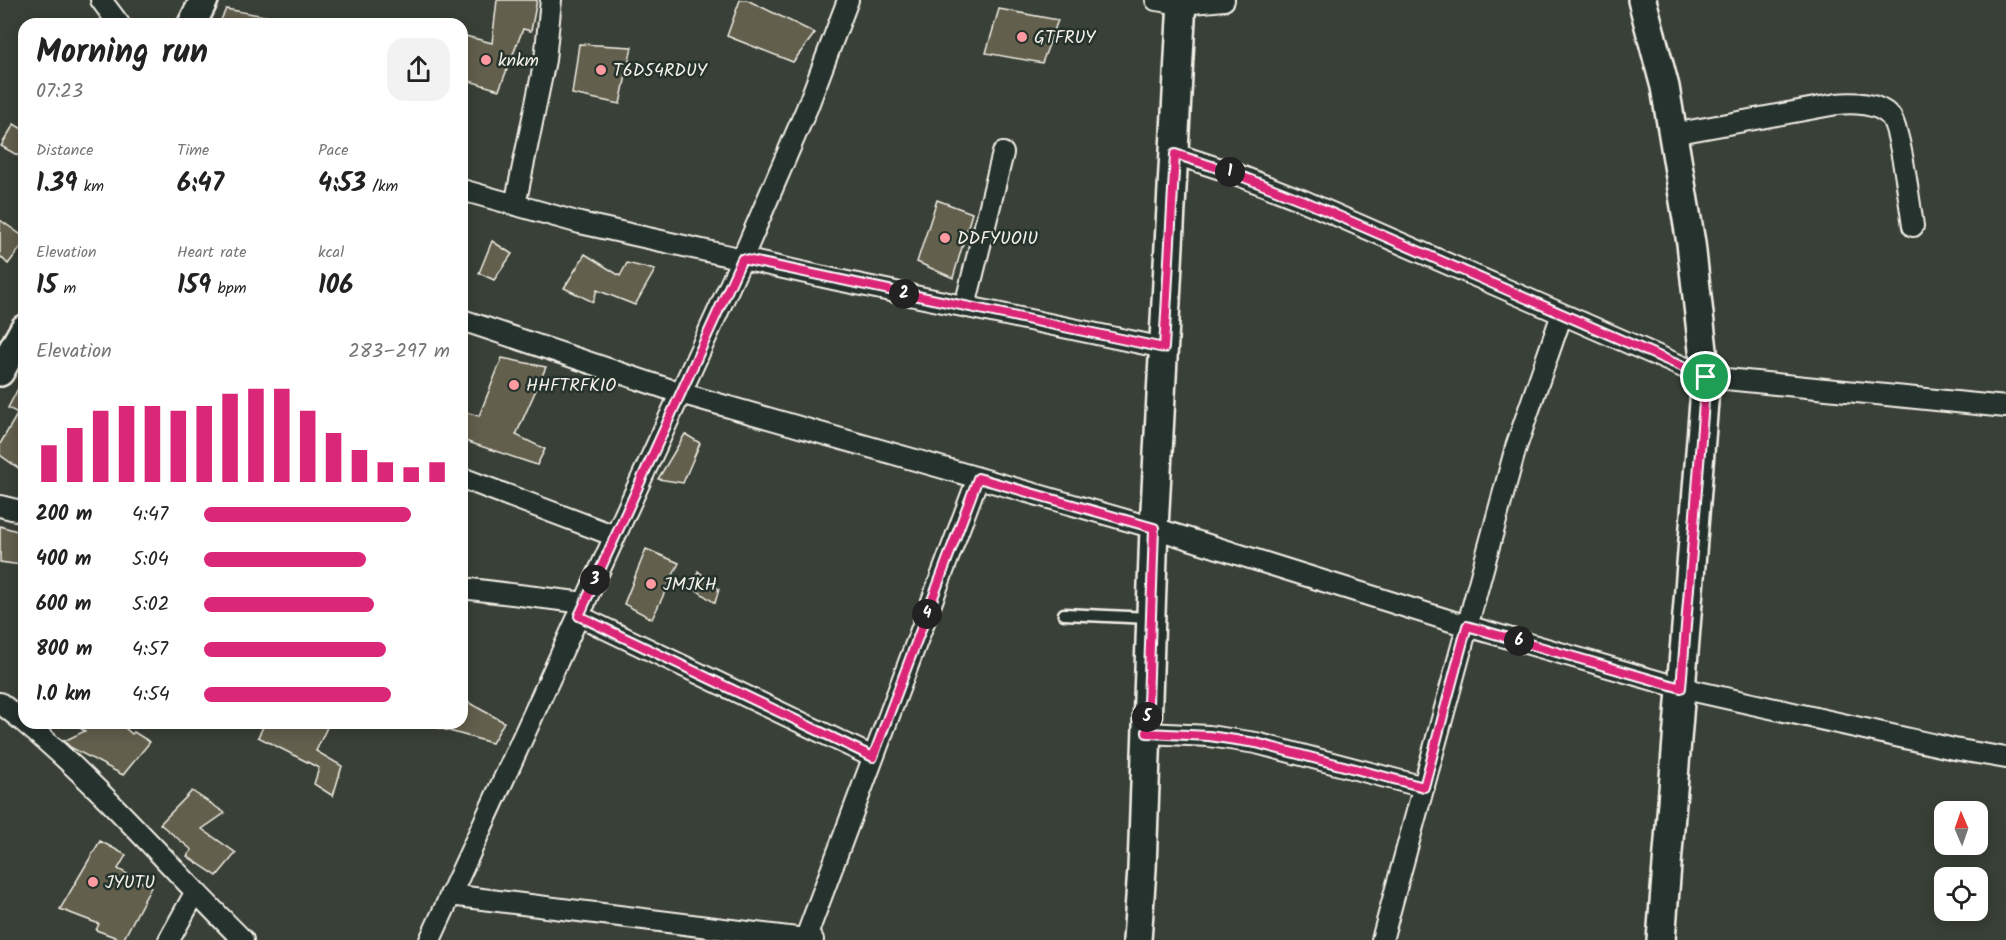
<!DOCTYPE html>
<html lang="en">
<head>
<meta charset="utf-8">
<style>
  body { margin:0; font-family:Kalam,sans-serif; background:#f2f2f2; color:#222; height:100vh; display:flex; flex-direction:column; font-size:22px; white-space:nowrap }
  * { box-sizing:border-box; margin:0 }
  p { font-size:20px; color:#767676 }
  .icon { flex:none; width:33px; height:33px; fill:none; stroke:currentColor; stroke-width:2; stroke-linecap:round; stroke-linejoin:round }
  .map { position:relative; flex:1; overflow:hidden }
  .panel { position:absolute; left:18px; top:18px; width:450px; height:711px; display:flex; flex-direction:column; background:#fff; border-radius:18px; box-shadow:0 3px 15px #0003 }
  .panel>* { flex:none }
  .needle { width:39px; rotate:358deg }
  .controls { position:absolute; left:1934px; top:801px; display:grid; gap:12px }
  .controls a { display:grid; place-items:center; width:54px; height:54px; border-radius:12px; background:#fff; box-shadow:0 3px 15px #0003; font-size:30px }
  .pin { position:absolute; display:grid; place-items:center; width:51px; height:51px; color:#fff; margin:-26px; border:3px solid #fff; border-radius:50%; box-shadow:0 2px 6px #0007 }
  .km { position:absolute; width:30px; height:30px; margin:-15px; border-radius:50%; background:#222; color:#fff; font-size:16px; line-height:30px; text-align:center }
  .round { display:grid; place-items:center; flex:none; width:63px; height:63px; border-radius:18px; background:#f2f2f2 }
  .overview { display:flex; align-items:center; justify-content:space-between; height:102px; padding:0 18px }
  h1 { font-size:33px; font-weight:700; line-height:45px }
  .figures { display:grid; grid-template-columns:repeat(3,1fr); gap:9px; height:102px; padding:6px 18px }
  .figures div { display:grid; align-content:center }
  .figures b { font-size:26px; font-weight:700 }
  .figures small { font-size:16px; font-weight:400 }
  .figures p { font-size:16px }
  .chart { height:168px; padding:12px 18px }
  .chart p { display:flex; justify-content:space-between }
  .chart svg { width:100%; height:108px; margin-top:6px; stroke:#db2777; stroke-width:6 }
  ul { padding:0 18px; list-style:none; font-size:20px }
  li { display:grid; grid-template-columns:96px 72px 1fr; align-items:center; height:45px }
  li i { height:15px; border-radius:8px; background:#db2777 }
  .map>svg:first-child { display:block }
</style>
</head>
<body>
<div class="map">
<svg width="2006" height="940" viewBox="0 0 2006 940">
  <rect width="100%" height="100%" fill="#394037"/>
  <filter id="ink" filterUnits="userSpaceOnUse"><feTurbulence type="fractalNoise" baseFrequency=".0167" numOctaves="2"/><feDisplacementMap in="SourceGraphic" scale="12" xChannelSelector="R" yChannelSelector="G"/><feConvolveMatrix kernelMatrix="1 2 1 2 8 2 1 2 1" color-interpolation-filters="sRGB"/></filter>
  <g filter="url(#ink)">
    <path fill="#645f4d" stroke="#f4f1e8" stroke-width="1.5" d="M 497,0 L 537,0 L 531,31 L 523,29 L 499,90 L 466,80 L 462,71 L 462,35 L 492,43 Z
      M 740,0 L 747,0 L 815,33 L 793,62 L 727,36 Z
      M 226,9 L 270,17 L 269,24 L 219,24 Z
      M 999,9 L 1058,20 L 1042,63 L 986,53 Z
      M 579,44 L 632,47 L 620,104 L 572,94 Z
      M 14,124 L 24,130 L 24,159 L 1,146 Z
      M 937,200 L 972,213 L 953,278 L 917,262 Z
      M 0,220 L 24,237 L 24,243 L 8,264 L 0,256 Z
      M 492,241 L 512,254 L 494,280 L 479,273 Z
      M 585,254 L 620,276 L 627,263 L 655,270 L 635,305 L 597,290 L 593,302 L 564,288 Z
      M 502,358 L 546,367 L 516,435 L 545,449 L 537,465 L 462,440 L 462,411 L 479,416 Z
      M 24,377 L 24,472 L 0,455 L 0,444 L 18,413 L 8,408 Z
      M 685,434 L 700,443 L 683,483 L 658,479 Z
      M 0,526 L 24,533 L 24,559 L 21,565 L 0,562 Z
      M 646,549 L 679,563 L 652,619 L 624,604 Z
      M 698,571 L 719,589 L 715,603 L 695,589 Z
      M 462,699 L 504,722 L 492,743 L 435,727 L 436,723 L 462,723 Z
      M 72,723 L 119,723 L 132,734 L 134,732 L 150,742 L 123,775 L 70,747 L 64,741 L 85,731 Z
      M 265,723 L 329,723 L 316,751 L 342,766 L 333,796 L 314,784 L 319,768 L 258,737 Z
      M 192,791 L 225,813 L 202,829 L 236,853 L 217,876 L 187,856 L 192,850 L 160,824 Z
      M 100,841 L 126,855 L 118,869 L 151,887 L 123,940 L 96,930 L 99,924 L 60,909 Z"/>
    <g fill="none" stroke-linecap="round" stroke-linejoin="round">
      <g stroke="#f4f1e8" stroke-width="15">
        <path id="lane" d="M 1064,614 L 1150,618"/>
      </g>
      <g stroke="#f4f1e8" stroke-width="24">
        <path id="street" d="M 101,0 L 119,24
          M 1156,0 L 1182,4 L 1224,0
          M 1673,134 L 1837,104 C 1853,102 1878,103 1890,116 C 1900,127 1910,206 1913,226
          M 1175,154 L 1233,173 L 1304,201 L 1706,377 L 2006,407
          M 462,190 L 580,223 L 833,279 L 1164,348
          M 515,205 L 545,60 L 551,0
          M 965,306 L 1003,153
          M 462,320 L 680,393 L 1154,528 L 1467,626 L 1681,688 L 1954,749 L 2006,758
          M 462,478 L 615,536
          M 0,506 L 24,512
          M 462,588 L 585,603
          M 579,616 L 873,757
          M 0,703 L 24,722
          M 25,723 C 104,789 170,868 243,940
          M 1147,733 L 1209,736 L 1256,743 L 1424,787
          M 450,895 L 813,940
          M 169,940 L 195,893
          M 430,940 L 742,259 L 807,108 L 848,0
          M 805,940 L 978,478
          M 1382,940 L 1516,447 L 1562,314"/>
      </g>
      <g stroke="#f4f1e8" stroke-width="32">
        <path id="secondary" d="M 1642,0 L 1665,87 L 1691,243 L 1706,377 L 1661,940
          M 192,24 L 204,0
          M 0,372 L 24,329
          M 1137,940 L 1142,869 L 1154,528 L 1182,0"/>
      </g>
      <use href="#lane" stroke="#26332d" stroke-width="10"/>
      <use href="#street" stroke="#26332d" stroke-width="20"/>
      <use href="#secondary" stroke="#26332d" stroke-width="27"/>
    </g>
  </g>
  <g fill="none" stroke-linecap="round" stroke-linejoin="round" filter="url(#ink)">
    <g stroke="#fff" stroke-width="12">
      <path id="route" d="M 1175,154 L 1233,173 L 1304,201 L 1706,377 L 1681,688 L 1467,626 L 1424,787 L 1256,743 L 1209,736 L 1147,733 L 1154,528 L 978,478 L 873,757 L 579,616 L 742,259 L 1164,348 Z"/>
    </g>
    <use href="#route" stroke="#db2777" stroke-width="8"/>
  </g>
  <g fill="#ff9aa2" stroke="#26332d" stroke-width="2">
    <circle cx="1022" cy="37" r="6"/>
    <circle cx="486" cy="60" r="6"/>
    <circle cx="601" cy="70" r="6"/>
    <circle cx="945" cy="238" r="6"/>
    <circle cx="514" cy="385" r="6"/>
    <circle cx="651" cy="584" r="6"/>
    <circle cx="93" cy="882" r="6"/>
  </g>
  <g text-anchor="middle" stroke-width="5" stroke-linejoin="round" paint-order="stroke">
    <g font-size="18" fill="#f4f1e8" stroke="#26332d" text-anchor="start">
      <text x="1034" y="43">GTFRUY</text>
      <text x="498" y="66">knkm</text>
      <text x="613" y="76">T6D54RDUY</text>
      <text x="957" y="244">DDFYUOIU</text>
      <text x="526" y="391">HHFTRFKIO</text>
      <text x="663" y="590">JMJKH</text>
      <text x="105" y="888">JYUTU</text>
    </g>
  </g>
</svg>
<div class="controls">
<a><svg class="needle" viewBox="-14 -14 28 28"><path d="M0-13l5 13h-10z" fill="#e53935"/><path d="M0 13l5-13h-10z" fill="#767676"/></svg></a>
<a><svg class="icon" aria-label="locate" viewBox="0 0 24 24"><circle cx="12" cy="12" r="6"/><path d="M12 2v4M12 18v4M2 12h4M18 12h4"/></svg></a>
</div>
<div class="pin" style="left:1706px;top:377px;background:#1e9e55"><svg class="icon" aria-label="arrive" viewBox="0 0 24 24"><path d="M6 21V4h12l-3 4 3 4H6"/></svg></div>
<b class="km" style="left:1230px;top:172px">1</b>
<b class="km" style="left:904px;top:294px">2</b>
<b class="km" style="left:595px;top:580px">3</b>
<b class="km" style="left:927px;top:614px">4</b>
<b class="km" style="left:1147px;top:717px">5</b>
<b class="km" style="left:1519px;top:641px">6</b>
<section class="panel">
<div class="overview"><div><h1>Morning run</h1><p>07:23</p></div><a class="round"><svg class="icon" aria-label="share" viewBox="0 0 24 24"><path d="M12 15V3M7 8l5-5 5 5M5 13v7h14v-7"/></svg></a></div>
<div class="figures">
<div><p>Distance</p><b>1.39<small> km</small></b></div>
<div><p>Time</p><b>6:47</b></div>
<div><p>Pace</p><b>4:53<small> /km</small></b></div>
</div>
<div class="figures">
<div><p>Elevation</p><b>15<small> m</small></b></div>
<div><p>Heart rate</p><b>159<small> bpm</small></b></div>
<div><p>kcal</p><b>106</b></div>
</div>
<div class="chart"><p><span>Elevation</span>283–297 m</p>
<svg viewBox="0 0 160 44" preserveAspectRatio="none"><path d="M5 44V29M15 44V22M25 44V15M35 44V13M45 44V13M55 44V15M65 44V13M75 44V8M85 44V6M95 44V6M105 44V15M115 44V24M125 44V31M135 44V36M145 44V38M155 44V36"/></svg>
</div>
<ul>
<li><b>200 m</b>4:47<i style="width:84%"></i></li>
<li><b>400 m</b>5:04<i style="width:66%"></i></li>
<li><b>600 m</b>5:02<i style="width:69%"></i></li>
<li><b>800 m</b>4:57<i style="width:74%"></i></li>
<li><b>1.0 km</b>4:54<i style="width:76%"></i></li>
</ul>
</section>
</div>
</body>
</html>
